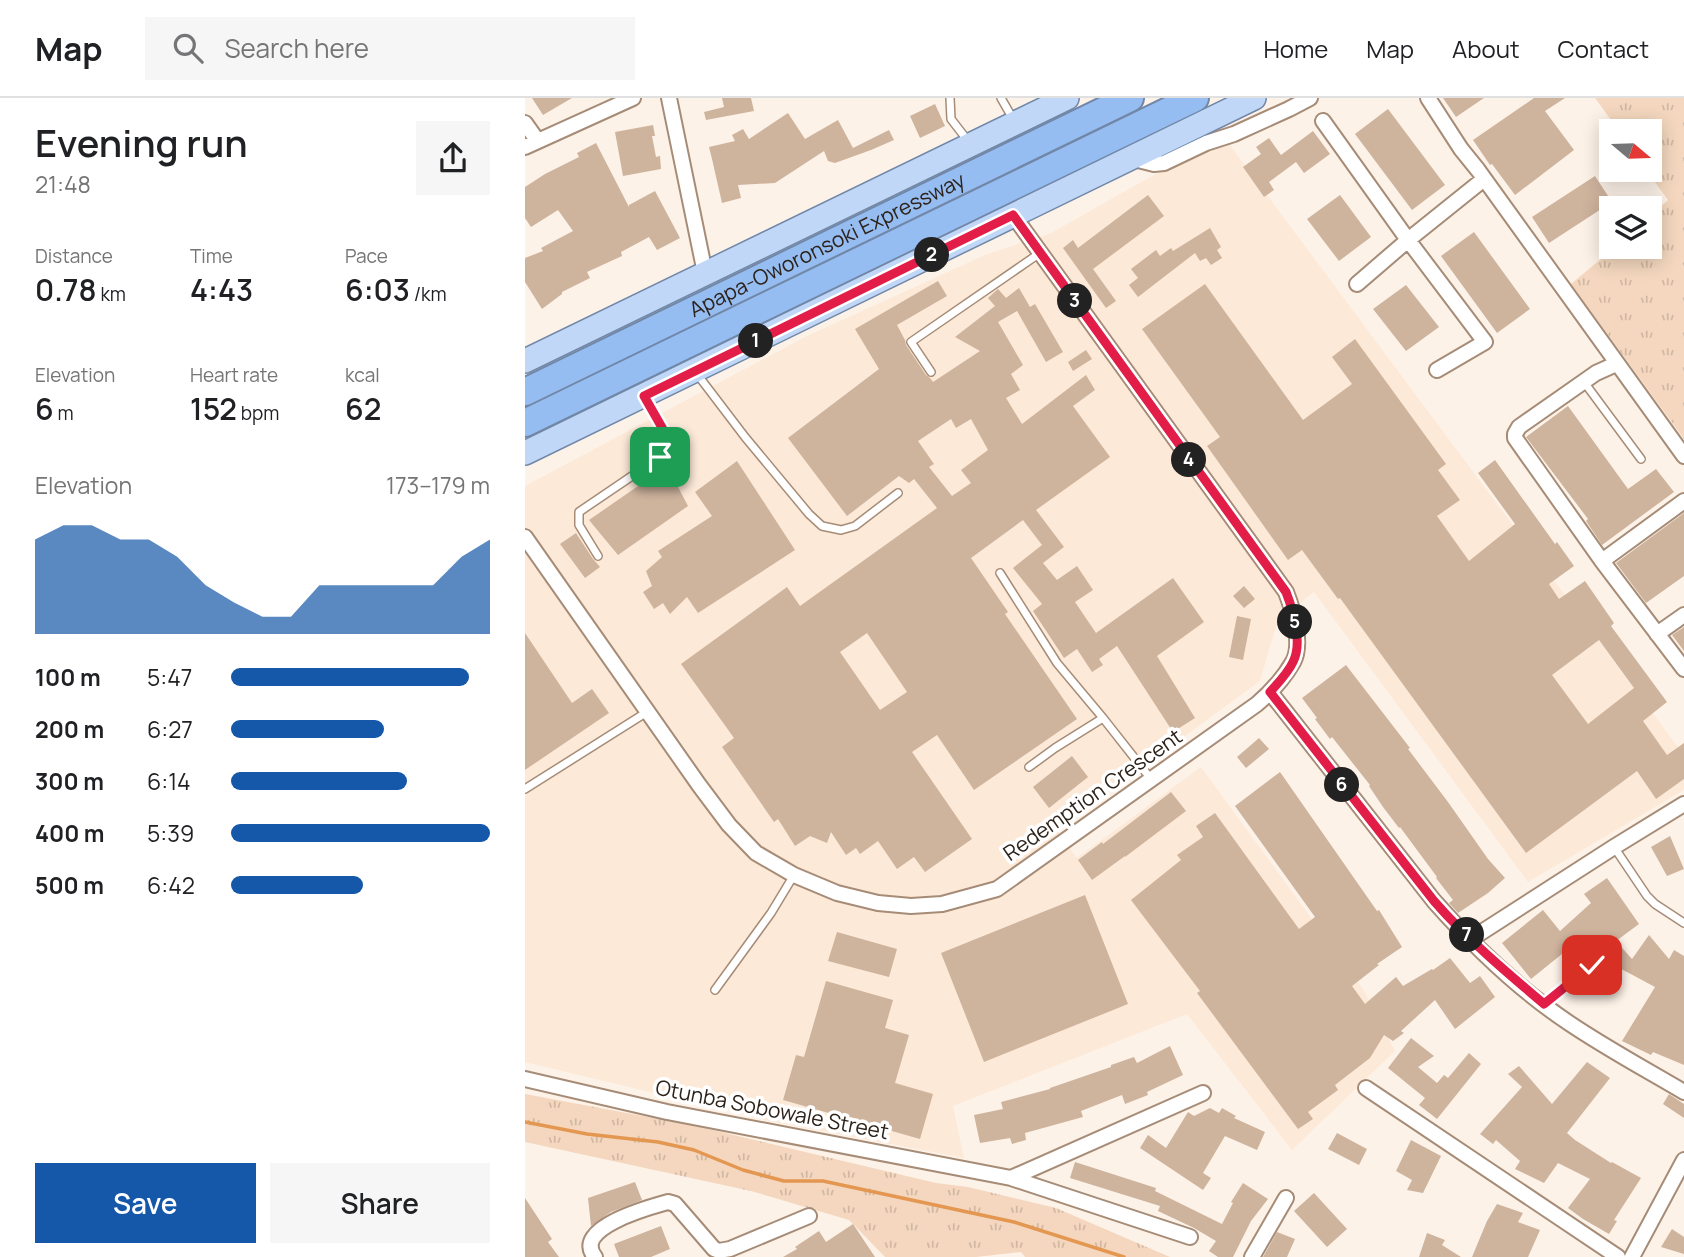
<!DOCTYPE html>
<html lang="en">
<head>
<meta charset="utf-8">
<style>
  body { margin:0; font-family:Manrope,sans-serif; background:#f6f6f6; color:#202124; height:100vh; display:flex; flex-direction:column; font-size:26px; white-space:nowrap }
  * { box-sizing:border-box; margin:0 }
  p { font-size:23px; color:#757577 }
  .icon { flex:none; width:38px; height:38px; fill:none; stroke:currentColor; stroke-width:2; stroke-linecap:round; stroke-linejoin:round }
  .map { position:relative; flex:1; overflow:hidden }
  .sheet { display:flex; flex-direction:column; background:#fff; width:525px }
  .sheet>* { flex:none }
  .needle { width:46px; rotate:109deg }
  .tools { position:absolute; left:1074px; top:21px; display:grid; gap:14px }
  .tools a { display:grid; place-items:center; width:63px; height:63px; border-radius:0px; background:#fff; box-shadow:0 4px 18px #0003; font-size:35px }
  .pin { position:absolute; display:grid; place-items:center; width:60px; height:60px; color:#fff; margin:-30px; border-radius:14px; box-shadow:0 4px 10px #0006 }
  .km { position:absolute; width:35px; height:35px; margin:-18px; border-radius:50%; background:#222; color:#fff; font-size:19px; line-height:35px; text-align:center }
  .round { display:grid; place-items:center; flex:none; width:74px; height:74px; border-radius:0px; background:#f6f6f6 }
  .overview { display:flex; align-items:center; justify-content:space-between; height:119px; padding:0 35px }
  h1 { font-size:38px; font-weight:600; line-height:52px }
  .stats { display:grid; grid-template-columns:repeat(3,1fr); gap:10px; height:119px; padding:7px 35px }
  .stats div { display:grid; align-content:center }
  .stats b { font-size:30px; font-weight:600 }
  .stats small { font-size:19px; font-weight:400 }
  .stats p { font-size:19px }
  .chart { height:196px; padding:14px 35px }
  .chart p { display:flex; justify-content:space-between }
  .chart svg { width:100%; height:126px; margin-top:7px; fill:#1557a8; opacity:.7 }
  .cta { display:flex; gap:14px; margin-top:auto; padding:14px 35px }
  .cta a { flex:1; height:80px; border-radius:0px; background:#1557a8; color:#fff; font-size:28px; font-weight:600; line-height:80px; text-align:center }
  .cta a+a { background:#f6f6f6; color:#202124 }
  ul { padding:0 35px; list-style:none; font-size:23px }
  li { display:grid; grid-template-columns:112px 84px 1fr; align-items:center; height:52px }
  li i { height:18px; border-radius:9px; background:#1557a8 }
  header { display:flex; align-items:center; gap:42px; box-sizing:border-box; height:98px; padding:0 35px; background:#fff; border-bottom:2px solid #e0e0e0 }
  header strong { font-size:33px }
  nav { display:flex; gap:38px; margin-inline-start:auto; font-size:24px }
  .search { width:490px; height:63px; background:#f6f6f6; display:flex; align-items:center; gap:18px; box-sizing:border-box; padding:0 24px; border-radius:0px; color:#757577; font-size:26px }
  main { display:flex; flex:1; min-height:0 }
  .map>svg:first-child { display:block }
</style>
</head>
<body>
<header>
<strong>Map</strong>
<div class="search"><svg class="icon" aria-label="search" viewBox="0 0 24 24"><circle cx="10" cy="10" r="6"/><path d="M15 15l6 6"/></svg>Search here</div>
<nav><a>Home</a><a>Map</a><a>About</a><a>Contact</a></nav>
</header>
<main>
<section class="sheet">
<div class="overview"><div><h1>Evening run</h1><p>21:48</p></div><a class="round"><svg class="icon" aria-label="share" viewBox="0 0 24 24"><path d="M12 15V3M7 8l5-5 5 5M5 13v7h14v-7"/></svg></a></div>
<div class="stats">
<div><p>Distance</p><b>0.78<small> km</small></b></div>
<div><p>Time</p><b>4:43</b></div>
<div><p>Pace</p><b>6:03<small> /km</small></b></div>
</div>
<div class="stats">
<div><p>Elevation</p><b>6<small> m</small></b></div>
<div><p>Heart rate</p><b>152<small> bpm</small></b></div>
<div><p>kcal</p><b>62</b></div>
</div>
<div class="chart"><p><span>Elevation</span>173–179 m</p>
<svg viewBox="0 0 160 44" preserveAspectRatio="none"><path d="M0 44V11L10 6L20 6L30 11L40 11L50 17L60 27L70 33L80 38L90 38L100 27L110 27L120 27L130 27L140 27L150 17L160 11V44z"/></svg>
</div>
<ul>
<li><b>100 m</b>5:47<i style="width:92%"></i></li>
<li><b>200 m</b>6:27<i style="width:59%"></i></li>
<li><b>300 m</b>6:14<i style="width:68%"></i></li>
<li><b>400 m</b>5:39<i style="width:100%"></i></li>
<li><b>500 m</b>6:42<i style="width:51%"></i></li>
</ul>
<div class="cta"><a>Save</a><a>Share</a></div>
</section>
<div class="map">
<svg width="1159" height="1159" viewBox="0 0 1159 1159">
  <defs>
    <pattern id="grass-tufts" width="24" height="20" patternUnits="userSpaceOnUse" patternTransform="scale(1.75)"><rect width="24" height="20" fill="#f4d7be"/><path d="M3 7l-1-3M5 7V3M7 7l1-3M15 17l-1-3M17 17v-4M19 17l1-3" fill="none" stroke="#d2b8a3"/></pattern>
  </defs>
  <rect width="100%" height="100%" fill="#fdf2e8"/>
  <path fill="#fde9d8" d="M 698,38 L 1159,657 L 1159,692 L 1003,784 L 789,494 L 753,522 L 735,583 L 532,732 L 552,760 L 676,669 L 838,891 L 870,953 L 767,1052 L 662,916 L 428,1008 L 439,1060 L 245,1023 L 0,964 L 0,388 L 280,239 L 460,157 L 526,135 Z"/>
  <path fill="url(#grass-tufts)" d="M 1070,0 L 1159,0 L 1159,341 L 1046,186 L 1090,149 L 1125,149 L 1125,118 L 1143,102 L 1121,72 L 1125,72 L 1125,33 L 1094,33 Z
    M 0,996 L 171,1028 L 411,1085 L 443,1089 L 531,1110 L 645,1159 L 500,1159 L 496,1154 L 451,1159 L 360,1159 L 324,1122 L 226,1093 L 0,1044 Z"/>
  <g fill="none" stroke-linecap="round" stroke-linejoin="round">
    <path stroke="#e39751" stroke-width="3.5" d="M 0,1024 L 62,1036 L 133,1044 L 169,1052 L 218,1072 L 259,1083 L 298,1083 L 489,1124 L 599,1159"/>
  </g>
  <path fill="#ceb39d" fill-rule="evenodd" d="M 7,0 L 47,0 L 18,17 Z
    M 197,0 L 226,0 L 229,13 L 181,22 L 179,14 L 199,9 Z
    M 918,0 L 959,0 L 931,19 Z
    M 1009,0 L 1040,0 L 1020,13 L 1049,52 L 990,97 L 967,66 L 965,67 L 948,42 Z
    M 410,6 L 420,28 L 395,40 L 385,18 Z
    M 863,11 L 920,87 L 887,112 L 830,36 Z
    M 263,15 L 280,41 L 313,22 L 328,50 L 364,32 L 369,42 L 346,52 L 310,65 L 303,63 L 299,53 L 250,85 L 213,87 L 216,100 L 197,105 L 187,61 L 189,61 L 187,61 L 184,49 L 210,43 L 207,37 L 218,31 L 224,41 Z
    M 128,27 L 130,38 L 127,38 L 131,59 L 135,58 L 136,71 L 98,78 L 90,34 Z
    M 788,33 L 805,56 L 779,75 L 771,64 L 744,84 L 749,92 L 739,99 L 718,69 L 736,56 L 731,49 L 744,40 L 756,57 Z
    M 71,45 L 104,109 L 104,107 L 130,93 L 155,140 L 132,152 L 124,139 L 96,154 L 97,158 L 62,174 L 65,180 L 37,194 L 37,196 L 17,211 L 0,184 L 0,160 L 18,153 L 16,150 L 48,133 L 33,112 L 6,129 L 0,120 L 0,89 L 20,76 L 54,59 L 52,55 Z
    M 1070,78 L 1087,104 L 1024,145 L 1007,119 Z
    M 623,97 L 639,118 L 568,171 L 591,203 L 581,210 L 538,150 L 548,142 L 553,150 Z
    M 815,97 L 846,139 L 814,163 L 782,121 Z
    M 685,130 L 696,149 L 692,152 L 697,160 L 686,167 L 681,160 L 675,163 L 670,155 L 613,199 L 604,187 L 613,180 L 606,171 L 631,152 L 635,158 L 646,150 L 648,153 Z
    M 949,134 L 1005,211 L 972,235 L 916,158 Z
    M 413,183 L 422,198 L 372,227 L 380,242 L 381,247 L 401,277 L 405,280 L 408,284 L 455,253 L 430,239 L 470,208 L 463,200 L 473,191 L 481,200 L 494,190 L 505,209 L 510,206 L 538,254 L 521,264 L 492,213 L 473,224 L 498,267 L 486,276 L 495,292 L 481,300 L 497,326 L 561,277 L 570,292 L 548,308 L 585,359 L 511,412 L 539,449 L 518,465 L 532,482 L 552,468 L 568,492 L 550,504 L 571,535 L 648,480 L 679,524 L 632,558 L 670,620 L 648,634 L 592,548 L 574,561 L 578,567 L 567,574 L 552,551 L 539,560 L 508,513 L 517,506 L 488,470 L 517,447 L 498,422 L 446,460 L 483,514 L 480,516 L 552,621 L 449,692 L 412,637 L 387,654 L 447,741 L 400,774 L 389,759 L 372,771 L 353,743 L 335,756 L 331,750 L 321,757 L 306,734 L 302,745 L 285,738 L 270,748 L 253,721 L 249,724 L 197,649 L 209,640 L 156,566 L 262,489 L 275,508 L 412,410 L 389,381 L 384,385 L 374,378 L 322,418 L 263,340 L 354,271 L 330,231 ZM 426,321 L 431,330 L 446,321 L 463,352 L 436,372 L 446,385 L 427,398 L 404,369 L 409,366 L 393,343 ZM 342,535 L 382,594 L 355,612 L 315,554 Z
    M 680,186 L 778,322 L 827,286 L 807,259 L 830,241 L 921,366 L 913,372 L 935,402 L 912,418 L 944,463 L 990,426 L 953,375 L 970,362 L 1030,446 L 1032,444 L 1049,468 L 1024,486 L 1034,501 L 1060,483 L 1089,525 L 1086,528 L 1142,604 L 1118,623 L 1142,657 L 1159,645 L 1159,681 L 1131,701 L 1112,673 L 1001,755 L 815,500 L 813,501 L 777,452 L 763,462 L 682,348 L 695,339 L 617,231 ZM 1074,542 L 1109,590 L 1063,626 L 1027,577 Z
    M 881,187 L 914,229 L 881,253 L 848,211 Z
    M 561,252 L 567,261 L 548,273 L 543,264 Z
    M 1043,308 L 1103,391 L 1131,371 L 1149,394 L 1077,447 L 1061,423 L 1063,421 L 1001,339 Z
    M 212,363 L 270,452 L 173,515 L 162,499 L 145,516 L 138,505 L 129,511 L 118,494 L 127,488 L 121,473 L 137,459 L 133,453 L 187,418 L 170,394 Z
    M 142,368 L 163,408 L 93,457 L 64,422 Z
    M 1159,415 L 1159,478 L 1121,505 L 1091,465 Z
    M 51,435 L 68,461 L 75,469 L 60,480 L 35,446 Z
    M 719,488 L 730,501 L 719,510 L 708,498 Z
    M 712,518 L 726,521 L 718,562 L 704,559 Z
    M 1159,529 L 1159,553 L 1147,537 Z
    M 0,535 L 47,605 L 67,591 L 84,615 L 0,672 Z
    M 821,567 L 885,650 L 883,651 L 923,704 L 963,761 L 980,780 L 963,795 L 933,815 L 924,805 L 928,802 L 911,780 L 912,779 L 875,729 L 874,730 L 858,709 L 844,688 L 845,687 L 807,639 L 805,641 L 790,621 L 792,620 L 777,600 Z
    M 734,640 L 744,651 L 721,670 L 712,659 Z
    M 547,658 L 563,679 L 524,710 L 508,689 Z
    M 755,674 L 852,813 L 854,812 L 877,849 L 852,866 L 854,867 L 827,888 L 840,906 L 871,879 L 878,888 L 907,871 L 908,872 L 925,860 L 945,885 L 955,878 L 970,899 L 930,931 L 910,902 L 876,933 L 879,935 L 868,943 L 859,937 L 845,960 L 810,987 L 813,992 L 783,1014 L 788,1021 L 773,1031 L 672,895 L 675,893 L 606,802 L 656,762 L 652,757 L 678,739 L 671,728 L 690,715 L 774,831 L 790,819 L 710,708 Z
    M 646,694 L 661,713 L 600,759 L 600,758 L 567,782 L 553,762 L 577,744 L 578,746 Z
    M 1145,738 L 1159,771 L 1142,778 L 1126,749 Z
    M 1082,780 L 1114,826 L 1091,843 L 1107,861 L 1124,837 L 1144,861 L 1149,852 L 1159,858 L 1159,967 L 1128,954 L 1126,957 L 1097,943 L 1130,889 L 1087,866 L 1084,869 L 1058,839 L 1006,881 L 977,845 L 1018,812 L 1035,833 L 1066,805 L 1059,796 Z
    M 560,797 L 603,906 L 459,964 L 416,855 Z
    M 312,834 L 372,851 L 364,879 L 303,863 Z
    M 301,883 L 368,902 L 360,930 L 384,937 L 370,985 L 408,996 L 395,1041 L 258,1002 L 271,957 L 279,959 Z
    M 886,940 L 909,958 L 893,969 L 912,985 L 919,977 L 923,980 L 944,955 L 956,966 L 912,1021 L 894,1007 L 900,1000 L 863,970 Z
    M 645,948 L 658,977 L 622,994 L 623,997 L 600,1006 L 597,997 L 556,1013 L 558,1019 L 500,1035 L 501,1042 L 487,1046 L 485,1040 L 455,1045 L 449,1017 L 478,1011 L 476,1004 L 525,991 L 525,990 L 586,969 L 586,967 L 609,959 L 612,965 Z
    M 1062,964 L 1085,980 L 1042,1035 L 1050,1042 L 1086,1065 L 1087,1064 L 1116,1080 L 1089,1122 L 1092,1123 L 1084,1136 L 1058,1121 L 1043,1110 L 1065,1081 L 1033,1065 L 1019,1085 L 990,1071 L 995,1063 L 971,1042 L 968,1046 L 955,1036 L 997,989 L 983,976 L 994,968 L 1027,1006 Z
    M 1144,996 L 1159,1006 L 1159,1020 L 1138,1006 Z
    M 685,1010 L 694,1015 L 697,1010 L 711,1018 L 709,1020 L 740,1034 L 732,1052 L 700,1038 L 678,1075 L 686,1080 L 678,1092 L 615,1050 L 623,1037 L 641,1050 L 663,1014 L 669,1018 Z
    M 812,1035 L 842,1051 L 834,1067 L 803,1051 Z
    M 886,1042 L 916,1058 L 898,1095 L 882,1092 L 887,1082 L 871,1073 Z
    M 550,1064 L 631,1090 L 630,1093 L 697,1126 L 708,1105 L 706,1104 L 718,1085 L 743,1101 L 726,1123 L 708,1159 L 693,1159 L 684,1153 L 691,1143 L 669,1130 L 633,1113 L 635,1108 L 545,1080 Z
    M 110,1084 L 117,1102 L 86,1114 L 66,1128 L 63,1100 Z
    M 789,1095 L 822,1131 L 802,1149 L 769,1113 Z
    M 0,1100 L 27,1141 L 23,1144 L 34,1159 L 0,1159 Z
    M 972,1106 L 998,1115 L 993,1124 L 1015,1132 L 1003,1159 L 947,1159 L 962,1123 Z
    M 328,1126 L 350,1159 L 258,1159 L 272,1151 L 270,1149 L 294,1133 L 301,1144 Z
    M 136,1128 L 145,1151 L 126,1159 L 94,1159 L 89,1146 Z
    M 1147,1131 L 1159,1139 L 1159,1156 L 1136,1149 Z
    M 752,1134 L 770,1141 L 762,1159 L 738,1159 Z
    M 902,1135 L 920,1142 L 917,1147 L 936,1159 L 894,1159 Z"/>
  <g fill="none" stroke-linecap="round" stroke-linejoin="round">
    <g stroke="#a68c77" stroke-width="10">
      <path id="service" d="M 425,0 L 426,21 L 443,43
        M 476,0 L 488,21
        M 406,274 L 386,244 L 515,155
        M 172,276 L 220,339 L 284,416 L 297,428 L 316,432 L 330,428 L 373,395
        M 1059,284 L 1116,361
        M 73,458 L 54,427 L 54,414 L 135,359 L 140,352 L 143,340 L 121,301
        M 475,475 L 532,565 L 578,620 L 626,681
        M 504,669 L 530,650 L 578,620
        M 0,691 L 122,614
        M 1089,749 L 1122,798 L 1130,806 L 1159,825
        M 190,892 L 246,815 L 269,777
        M 1019,906 L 1067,867"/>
    </g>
    <g stroke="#a68c77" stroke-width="18">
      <path id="minor" d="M 144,0 L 180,175
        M 903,0 L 936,51 L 953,72 L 1159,358
        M 798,23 L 883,142 L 832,186
        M 0,25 L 12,42
        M 0,49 L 108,0
        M 608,59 L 613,62 L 629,66 L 639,65 L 681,45 L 709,36 L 764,11 L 785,0
        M 1091,266 L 1071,275 L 994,329 L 990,336 L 990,340 L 1077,463 L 1159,571
        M 912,272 L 960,244 L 883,142 L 959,81
        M 0,439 L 174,687 L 204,727 L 231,755 L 269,777 L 312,795 L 353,805 L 386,808 L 417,806 L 472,791 L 732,606 C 746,594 759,580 768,564 C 778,546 768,512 761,494 L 488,117
        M 1077,463 L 1159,403
        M 1132,536 L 1159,517
        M 745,594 L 909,803 C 947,846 996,893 1044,925 C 1081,950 1120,971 1159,994
        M 946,841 L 1089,749 L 1159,706
        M 0,981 L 142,1014 L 486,1080 L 678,995
        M 841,990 L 1093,1159
        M 486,1080 L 665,1139
        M 70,1159 C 46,1130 125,1109 143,1104 L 150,1106 L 189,1151 L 194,1153 L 205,1151 L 284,1118
        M 727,1159 L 761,1100
        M 1107,1159 L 1159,1062"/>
    </g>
    <g stroke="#7187a7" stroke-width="26">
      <path id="primary" d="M 0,263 L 542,0
        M 0,355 L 729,0"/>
    </g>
    <g stroke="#7187a7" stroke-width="30">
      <g id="motorway">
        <path id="s1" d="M 0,294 L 605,0"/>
        <path d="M 0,325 L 670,0"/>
      </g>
    </g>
    <use href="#service" stroke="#fff" stroke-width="7"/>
    <use href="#minor" stroke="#fff" stroke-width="14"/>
    <use href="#primary" stroke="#c0d7f7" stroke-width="23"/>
    <use href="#motorway" stroke="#96bdf2" stroke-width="26"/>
  </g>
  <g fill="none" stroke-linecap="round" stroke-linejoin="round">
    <g stroke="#fff" stroke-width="14">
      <path id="route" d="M 135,359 L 140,352 L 143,340 L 119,298 L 488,117 L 761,494 C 768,512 778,545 768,564 C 763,575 753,585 745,594 L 909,803 C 942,841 980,873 1019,906 L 1067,867"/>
    </g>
    <use href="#route" stroke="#e11d48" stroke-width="9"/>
  </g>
  <g text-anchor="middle" stroke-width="7" stroke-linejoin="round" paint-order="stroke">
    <g font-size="21" fill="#2d231b" stroke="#fff">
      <text dy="7" stroke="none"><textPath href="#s1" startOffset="336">Apapa-Oworonsoki Expressway</textPath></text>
      <text transform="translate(568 697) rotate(-35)" y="7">Redemption Crescent</text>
      <text transform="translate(247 1012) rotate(11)" y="7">Otunba Sobowale Street</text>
    </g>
  </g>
</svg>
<div class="tools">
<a><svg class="needle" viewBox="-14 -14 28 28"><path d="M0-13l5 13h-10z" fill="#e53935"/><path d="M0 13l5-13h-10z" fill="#757577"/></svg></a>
<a><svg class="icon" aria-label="layers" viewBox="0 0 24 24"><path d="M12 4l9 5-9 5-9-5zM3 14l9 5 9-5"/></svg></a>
</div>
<div class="pin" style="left:135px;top:359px;background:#1e9e55"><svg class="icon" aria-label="arrive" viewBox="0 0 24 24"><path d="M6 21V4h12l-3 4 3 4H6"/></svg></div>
<div class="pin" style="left:1067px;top:867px;background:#d93025"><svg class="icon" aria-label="check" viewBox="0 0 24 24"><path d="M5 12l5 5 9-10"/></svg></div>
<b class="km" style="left:231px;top:243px">1</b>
<b class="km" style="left:407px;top:157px">2</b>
<b class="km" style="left:550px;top:203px">3</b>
<b class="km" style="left:664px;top:362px">4</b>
<b class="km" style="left:770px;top:524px">5</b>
<b class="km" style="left:817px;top:687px">6</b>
<b class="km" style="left:942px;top:837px">7</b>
</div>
</main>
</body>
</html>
